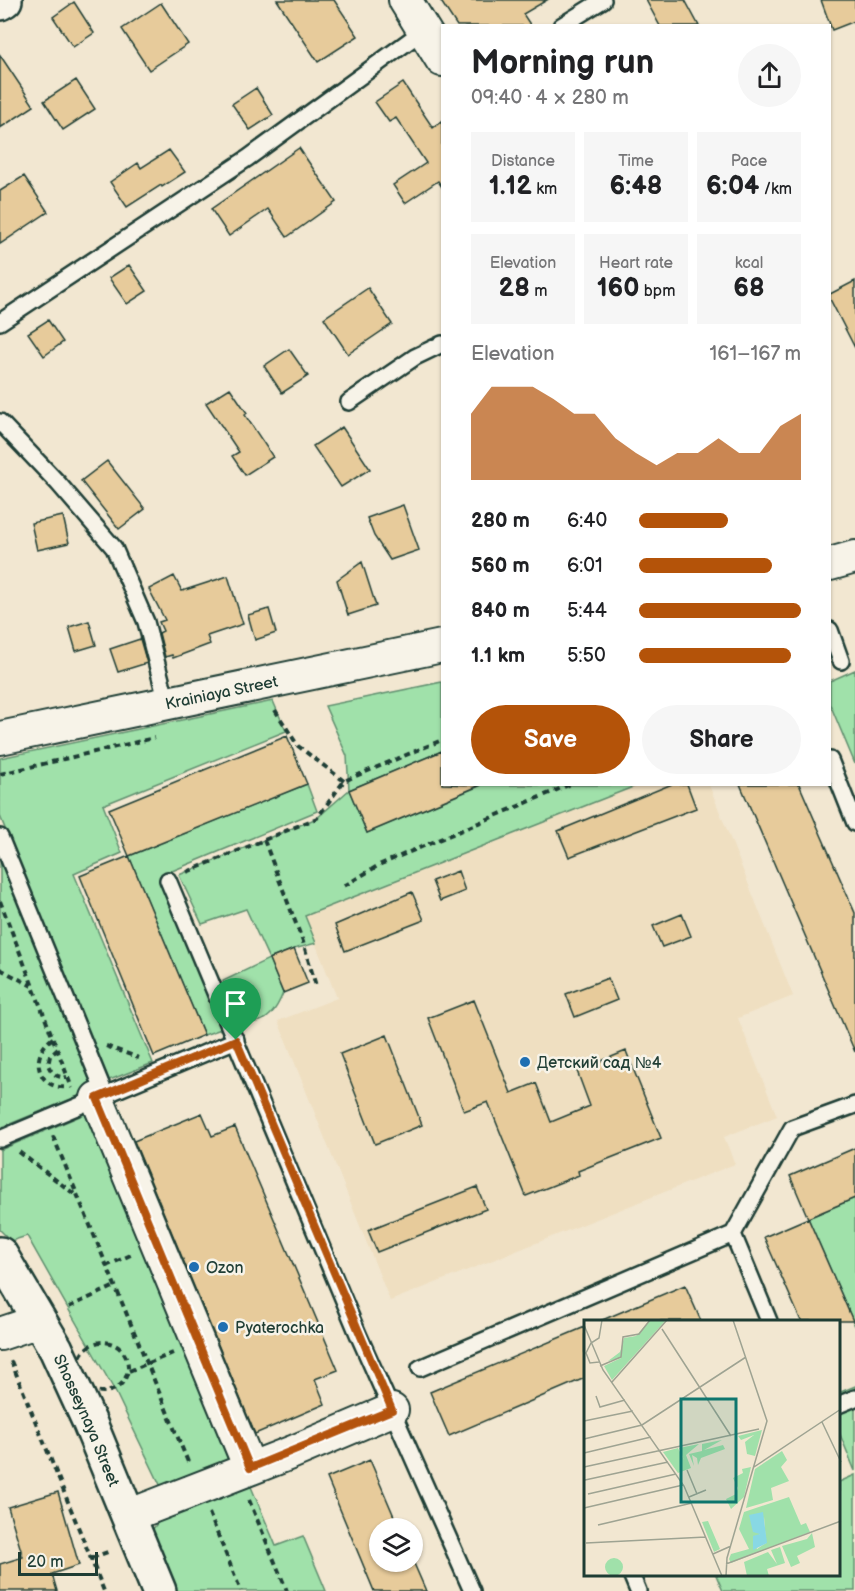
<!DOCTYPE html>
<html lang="en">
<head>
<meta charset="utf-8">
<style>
  body { margin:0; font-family:"Balsamiq Sans",sans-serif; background:#f6f6f6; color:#202124; height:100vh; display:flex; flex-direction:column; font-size:22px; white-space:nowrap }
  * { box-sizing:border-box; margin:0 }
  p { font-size:20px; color:#757577 }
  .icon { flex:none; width:33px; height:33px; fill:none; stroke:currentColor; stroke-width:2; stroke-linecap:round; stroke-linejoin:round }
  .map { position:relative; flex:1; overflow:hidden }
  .details { position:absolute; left:441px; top:24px; width:390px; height:762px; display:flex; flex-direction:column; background:#fff; border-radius:0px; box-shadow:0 2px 4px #0004 }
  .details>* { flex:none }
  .tools { position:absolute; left:369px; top:1518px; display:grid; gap:12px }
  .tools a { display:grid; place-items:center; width:54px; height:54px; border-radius:50%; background:#fff; box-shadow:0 2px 4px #0004; font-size:30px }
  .scale { position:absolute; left:18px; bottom:15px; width:80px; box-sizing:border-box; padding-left:6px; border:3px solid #1f3d34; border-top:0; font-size:16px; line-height:21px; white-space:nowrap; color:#1f3d34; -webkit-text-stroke:4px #f7f3e8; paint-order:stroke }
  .pin { position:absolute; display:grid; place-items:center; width:51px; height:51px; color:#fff; margin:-62px -26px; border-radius:50% 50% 50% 0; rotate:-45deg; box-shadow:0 0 6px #0007 }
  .pin .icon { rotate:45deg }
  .round { display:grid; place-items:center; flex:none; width:63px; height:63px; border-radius:32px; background:#f6f6f6 }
  .overview { display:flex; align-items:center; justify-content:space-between; height:102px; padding:0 30px }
  h1 { font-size:33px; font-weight:600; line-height:45px }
  .stats { display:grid; grid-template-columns:repeat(3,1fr); gap:9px; height:102px; padding:6px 30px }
  .stats div { display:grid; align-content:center; border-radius:0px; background:#f6f6f6; text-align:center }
  .stats b { font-size:26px; font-weight:600 }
  .stats small { font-size:16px; font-weight:400 }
  .stats p { font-size:16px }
  .chart { height:168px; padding:12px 30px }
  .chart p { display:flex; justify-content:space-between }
  .chart svg { width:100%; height:108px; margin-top:6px; fill:#b45309; opacity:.7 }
  .primary-button { display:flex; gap:12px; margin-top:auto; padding:12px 30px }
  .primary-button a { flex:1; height:69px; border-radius:36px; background:#b45309; color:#fff; font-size:24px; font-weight:600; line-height:69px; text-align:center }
  .primary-button a+a { background:#f6f6f6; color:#202124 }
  ul { padding:0 30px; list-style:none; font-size:20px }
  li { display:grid; grid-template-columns:96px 72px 1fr; align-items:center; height:45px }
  li i { height:15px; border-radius:8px; background:#b45309 }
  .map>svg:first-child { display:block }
</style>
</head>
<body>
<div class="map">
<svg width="855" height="1591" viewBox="0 0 855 1591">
  <rect width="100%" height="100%" fill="#f2e7d1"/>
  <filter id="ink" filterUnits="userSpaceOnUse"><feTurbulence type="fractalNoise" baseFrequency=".0167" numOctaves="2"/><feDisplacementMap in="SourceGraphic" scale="12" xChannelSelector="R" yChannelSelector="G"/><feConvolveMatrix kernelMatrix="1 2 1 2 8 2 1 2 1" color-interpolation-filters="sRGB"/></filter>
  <g filter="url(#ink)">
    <path fill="#efdfc1" d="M 638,785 L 709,785 L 793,996 L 738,1018 L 777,1116 L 724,1137 L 735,1164 L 390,1301 L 278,1021 L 337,998 L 305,917 Z"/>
    <path fill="#a0e1aa" stroke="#608f6f" stroke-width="1.5" d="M 855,670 L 855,764 L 830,704 L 830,681 Z
      M 442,682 L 442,751 L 349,790 L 367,833 L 482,785 L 638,785 L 305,916 L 316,943 L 294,949 L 269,959 L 283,993 C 278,1006 269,1023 253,1022 C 247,1022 244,1020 239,1021 L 223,981 L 269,959 L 246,909 L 202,924 L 179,875 L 317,818 L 349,790 L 347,756 L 325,706 Z
      M 273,701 L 286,731 L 103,805 L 122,853 L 74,874 L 153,1063 L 107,1081 L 0,816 L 0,758 Z
      M 307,784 L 317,811 L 160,876 L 224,1028 L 204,1035 L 129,856 Z
      M 0,859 L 98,1088 L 0,1128 Z
      M 94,1110 L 239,1465 L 165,1495 L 116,1393 L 27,1236 L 11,1241 L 0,1230 L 0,1150 Z
      M 855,1198 L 855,1326 L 808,1218 Z
      M 855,1386 L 855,1471 L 839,1432 L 838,1393 Z
      M 855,1475 L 855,1591 L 723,1591 L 716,1575 L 838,1574 L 839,1482 Z
      M 249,1482 L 276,1546 L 303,1536 L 326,1591 L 171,1591 L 152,1530 L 159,1521 Z"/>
    <path fill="#e7cb9b" stroke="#1f3d34" stroke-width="1.5" d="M 277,0 L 334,0 L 358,36 L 318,62 Z
      M 440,0 L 547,0 L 523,14 L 531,26 L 457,26 Z
      M 646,0 L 685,0 L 699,26 L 660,26 Z
      M 821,0 L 855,0 L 855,21 L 832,30 Z
      M 74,2 L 94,33 L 73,47 L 53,17 Z
      M 161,3 L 188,44 L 149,70 L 122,29 Z
      M 0,55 L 34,106 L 0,128 Z
      M 76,80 L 95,109 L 63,130 L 44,101 Z
      M 403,83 L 433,128 L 442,121 L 442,187 L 438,181 L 405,203 L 393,185 L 426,163 L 396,118 L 389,122 L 375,102 Z
      M 256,88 L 273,115 L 250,130 L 232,104 Z
      M 299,148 L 336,202 L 287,237 L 268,209 L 229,236 L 211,209 Z
      M 169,150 L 185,172 L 162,187 L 161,185 L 127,207 L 110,182 L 138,163 L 141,168 Z
      M 24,176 L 48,212 L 0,244 L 0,191 Z
      M 129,265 L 147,291 L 127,304 L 109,278 Z
      M 855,281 L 855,348 L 830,299 L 830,294 Z
      M 368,288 L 392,324 L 348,354 L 324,318 Z
      M 48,320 L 63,342 L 44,356 L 28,333 Z
      M 289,349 L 308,376 L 282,393 L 264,366 Z
      M 230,388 L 247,413 L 245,415 L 273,457 L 245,475 L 232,456 L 239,452 L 206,403 Z
      M 342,427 L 370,469 L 341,487 L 313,446 Z
      M 107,461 L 145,509 L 119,529 L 81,481 Z
      M 403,505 L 419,550 L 390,560 L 374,536 L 367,518 Z
      M 63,516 L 69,543 L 37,550 L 31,523 Z
      M 362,562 L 376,606 L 348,615 L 337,580 Z
      M 174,576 L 182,591 L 228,576 L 243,624 L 207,636 L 210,644 L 173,658 L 172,655 L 165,657 L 159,633 L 163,631 L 159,622 L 165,620 L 149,589 Z
      M 269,609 L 276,633 L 255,640 L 248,615 Z
      M 89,621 L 96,645 L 76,651 L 69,627 Z
      M 140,639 L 147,663 L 118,672 L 110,649 Z
      M 287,736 L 307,784 L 129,856 L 204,1035 L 154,1056 L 80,876 L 129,856 L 109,809 Z
      M 442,751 L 442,784 L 481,785 L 367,833 L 349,790 Z
      M 672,784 L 687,784 L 696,808 L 569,857 L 558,831 Z
      M 740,784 L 799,784 L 855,913 L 855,1052 Z
      M 458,871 L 465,891 L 440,901 L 432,881 Z
      M 412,892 L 424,920 L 345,951 L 335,925 Z
      M 682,914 L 691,936 L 662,947 L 653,926 Z
      M 294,949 L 308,983 L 283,993 L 269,959 Z
      M 608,978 L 617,1000 L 575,1017 L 566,994 Z
      M 474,1000 L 511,1093 L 536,1083 L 551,1122 L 590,1106 L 577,1071 L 626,1051 L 661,1138 L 578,1171 L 579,1175 L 526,1196 L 488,1102 L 464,1111 L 428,1018 Z
      M 387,1035 L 422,1125 L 375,1144 L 340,1054 Z
      M 202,1113 L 212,1136 L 235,1127 L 338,1370 L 315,1379 L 325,1404 L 255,1434 L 134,1141 Z
      M 855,1148 L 855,1198 L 808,1218 L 853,1321 L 801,1321 L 764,1237 L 808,1218 L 790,1176 Z
      M 477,1187 L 486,1209 L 377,1252 L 368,1230 Z
      M 685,1285 L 701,1321 L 600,1321 Z
      M 585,1327 L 585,1378 L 449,1436 L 430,1392 Z
      M 370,1460 L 399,1528 L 380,1528 L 380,1562 L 412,1562 L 412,1559 L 426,1591 L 374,1591 L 327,1478 Z
      M 58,1492 L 79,1565 L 52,1574 L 57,1591 L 0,1591 L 0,1564 L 23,1557 L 8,1507 Z"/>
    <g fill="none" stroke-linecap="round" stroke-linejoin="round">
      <g stroke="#1f3d34" stroke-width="20">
        <path id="lane" d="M 561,26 L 603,0
          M 0,322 L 248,158 L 424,30
          M 349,402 L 415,357 L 442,344
          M 0,422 L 58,483 L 114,548 L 146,622 L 167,703
          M 830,630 L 841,661
          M 830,760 L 855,823
          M 0,837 L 105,1094
          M 168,880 L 358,1334 L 472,1591
          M 0,1139 L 236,1040
          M 769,1321 L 733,1234 L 792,1128 L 855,1105
          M 420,1368 L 733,1234
          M 838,1405 L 855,1398
          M 631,1574 L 638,1591"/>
      </g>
      <g stroke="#1f3d34" stroke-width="36">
        <g id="street">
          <path d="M 405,0 L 442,60"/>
          <path d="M 830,564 L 855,557"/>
          <path id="s1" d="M 0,738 L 442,646"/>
          <path d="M 97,1098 L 250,1468"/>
          <path d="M 0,1334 L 39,1321"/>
          <path d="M 128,1516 L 293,1452 L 392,1410"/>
        </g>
      </g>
      <g stroke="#1f3d34" stroke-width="38">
        <g id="secondary">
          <path d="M 0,3 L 5,0"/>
          <path id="s2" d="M 0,1254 L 56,1349 L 89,1421 L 159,1591"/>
        </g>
      </g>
      <path stroke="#1f3d34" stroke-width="4" stroke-dasharray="6 4.5" stroke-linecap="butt" d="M 275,710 L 298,746 L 344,781
        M 0,774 L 154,738
        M 264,840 L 303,942 L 316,986
        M 187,872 L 317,818 L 344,781 L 442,740
        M 344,886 L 381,864 L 571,784
        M 0,901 L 72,1088
        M 0,969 L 32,986
        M 53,1038 C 29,1054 36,1090 68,1087
        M 106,1046 L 139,1058
        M 58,1049 L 50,1056 L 48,1065 C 52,1074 57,1078 67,1077
        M 53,1136 L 188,1462
        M 19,1152 L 77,1196
        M 106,1266 L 133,1254
        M 69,1307 L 115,1286
        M78 1367a25 25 0 1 1 50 0a25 25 0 1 1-50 0Z
        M 11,1361 L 104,1591
        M 129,1371 L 173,1353
        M 249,1500 L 287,1591
        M 209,1513 L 241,1591
        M 92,1558 L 110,1551"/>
      <use href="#lane" stroke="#f7f3e8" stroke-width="15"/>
      <use href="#street" stroke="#f7f3e8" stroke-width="32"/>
      <use href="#secondary" stroke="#f7f3e8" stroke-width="33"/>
    </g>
  </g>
  <g fill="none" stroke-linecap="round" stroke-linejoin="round" filter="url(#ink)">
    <g stroke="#fff" stroke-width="12">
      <path id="route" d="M 236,1040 L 392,1410 L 250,1468 L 97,1098 Z"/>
    </g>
    <use href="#route" stroke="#b45309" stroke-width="8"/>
  </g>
  <g fill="#1f6fb2" stroke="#f7f3e8" stroke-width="2">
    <circle cx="525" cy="1062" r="6"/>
    <circle cx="194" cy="1267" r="6"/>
    <circle cx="223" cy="1327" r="6"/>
  </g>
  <g text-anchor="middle" stroke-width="5" stroke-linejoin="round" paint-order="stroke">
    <g font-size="16" fill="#1f3d34" stroke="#f7f3e8">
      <text dy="6" stroke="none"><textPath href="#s1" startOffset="226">Krainiaya Street</textPath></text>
      <text dy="6" stroke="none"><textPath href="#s2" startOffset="188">Shosseynaya Street</textPath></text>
    </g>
    <g font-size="16" fill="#1f3d34" stroke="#f7f3e8" text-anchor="start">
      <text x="537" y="1068">Детский сад №4</text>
      <text x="206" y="1273">Ozon</text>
      <text x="235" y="1333">Pyaterochka</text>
    </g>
  </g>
  <g transform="translate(584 1320)">
    <rect width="256" height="256" fill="#f2e7d1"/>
    <path d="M 66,0 L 82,0 L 28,60 L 20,46 L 37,38 L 24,41 L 36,32 L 40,18 L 52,16 ZM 178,110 L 171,136 L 163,134 L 161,122 L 170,115 L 157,120 L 154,116 ZM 138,120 L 120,130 L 139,125 L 141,129 L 117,138 L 114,145 L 113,138 L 108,135 L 110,146 L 105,134 L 118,131 L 118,124 ZM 115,124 L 102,135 L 107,148 L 94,153 L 79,132 L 94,128 L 100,140 L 95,128 ZM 198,131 L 203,140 L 197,147 L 205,161 L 187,168 L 189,180 L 162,188 L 171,149 ZM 167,147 L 160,177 L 147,189 L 142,179 L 152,174 L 154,168 L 149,158 L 159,153 L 158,149 ZM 205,177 L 217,205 L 222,203 L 226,212 L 147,243 L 145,239 L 147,234 L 165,229 L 155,209 L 160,192 ZM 180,197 L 182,223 L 173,229 L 169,220 L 176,214 ZM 124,201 L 136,229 L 130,232 L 118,202 ZM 228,213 L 231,227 L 213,236 L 216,243 L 207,247 L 198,226 L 223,219 ZM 196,227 L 201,243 L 183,249 L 185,256 L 163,256 L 160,242 L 184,232 L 193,244 L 187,230 ZM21 247a9 9 0 1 1 18 0a9 9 0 1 1-18 0Z" fill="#a0e1aa" fill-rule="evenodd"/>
    <path d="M 179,192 L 183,223 L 169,230 L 169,216 L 176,214 L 169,212 L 165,195 Z" fill="#88d8e4"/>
    <path fill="none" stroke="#9ea392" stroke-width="1.5" d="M 0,5 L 19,50 L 100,166 L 138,256M 78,9 L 147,116M 15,42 L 6,43 L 2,33 L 7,23 L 15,18 L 18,0M 16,46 L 37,37 L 39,17 L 55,14 L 66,0M 28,62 L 83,0M 12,76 L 16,87 L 41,80M 0,101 L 49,91M 238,102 L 257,142M 0,119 L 58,105 L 162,37M 0,133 L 67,117M 0,147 L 175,109M 170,147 L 257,89M 103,150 L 113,174M 1,160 L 84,142M 4,174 L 92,154M 105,177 L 122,170M 0,188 L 99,165M 14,205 L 108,183M 2,223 L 122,217M 129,234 L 147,226M 142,244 L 257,201M 142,256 L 143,238 L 183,101 L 149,0"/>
    <path fill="#0f766e" fill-opacity="0.15" stroke="#0f766e" stroke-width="3" d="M 97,79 L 152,79 L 152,182 L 97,182 Z"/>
    <rect width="256" height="256" fill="none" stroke="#1f3d34" stroke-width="3"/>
  </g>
</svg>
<div class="tools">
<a><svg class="icon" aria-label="layers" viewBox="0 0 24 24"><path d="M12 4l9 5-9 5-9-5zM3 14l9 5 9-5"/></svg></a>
</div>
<div class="scale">20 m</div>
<div class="pin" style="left:236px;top:1040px;background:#1e9e55"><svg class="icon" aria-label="arrive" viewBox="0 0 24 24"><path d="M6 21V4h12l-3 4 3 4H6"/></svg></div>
<section class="details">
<div class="overview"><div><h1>Morning run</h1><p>09:40 · 4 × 280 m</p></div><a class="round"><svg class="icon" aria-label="share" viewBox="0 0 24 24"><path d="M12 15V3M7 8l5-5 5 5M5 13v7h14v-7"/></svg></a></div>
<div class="stats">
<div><p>Distance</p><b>1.12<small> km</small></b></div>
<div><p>Time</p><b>6:48</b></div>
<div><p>Pace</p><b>6:04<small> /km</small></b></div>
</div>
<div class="stats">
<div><p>Elevation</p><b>28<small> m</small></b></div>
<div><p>Heart rate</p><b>160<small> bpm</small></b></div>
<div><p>kcal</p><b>68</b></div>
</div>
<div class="chart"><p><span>Elevation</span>161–167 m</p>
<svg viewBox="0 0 160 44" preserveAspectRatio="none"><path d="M0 44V17L10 6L20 6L30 6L40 11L50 17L60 17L70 27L80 33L90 38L100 33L110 33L120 27L130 33L140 33L150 22L160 17V44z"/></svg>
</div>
<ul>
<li><b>280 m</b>6:40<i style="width:55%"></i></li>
<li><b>560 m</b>6:01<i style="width:82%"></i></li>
<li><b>840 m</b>5:44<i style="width:100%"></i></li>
<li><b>1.1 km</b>5:50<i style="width:94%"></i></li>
</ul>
<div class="primary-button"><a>Save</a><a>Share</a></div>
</section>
</div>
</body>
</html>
